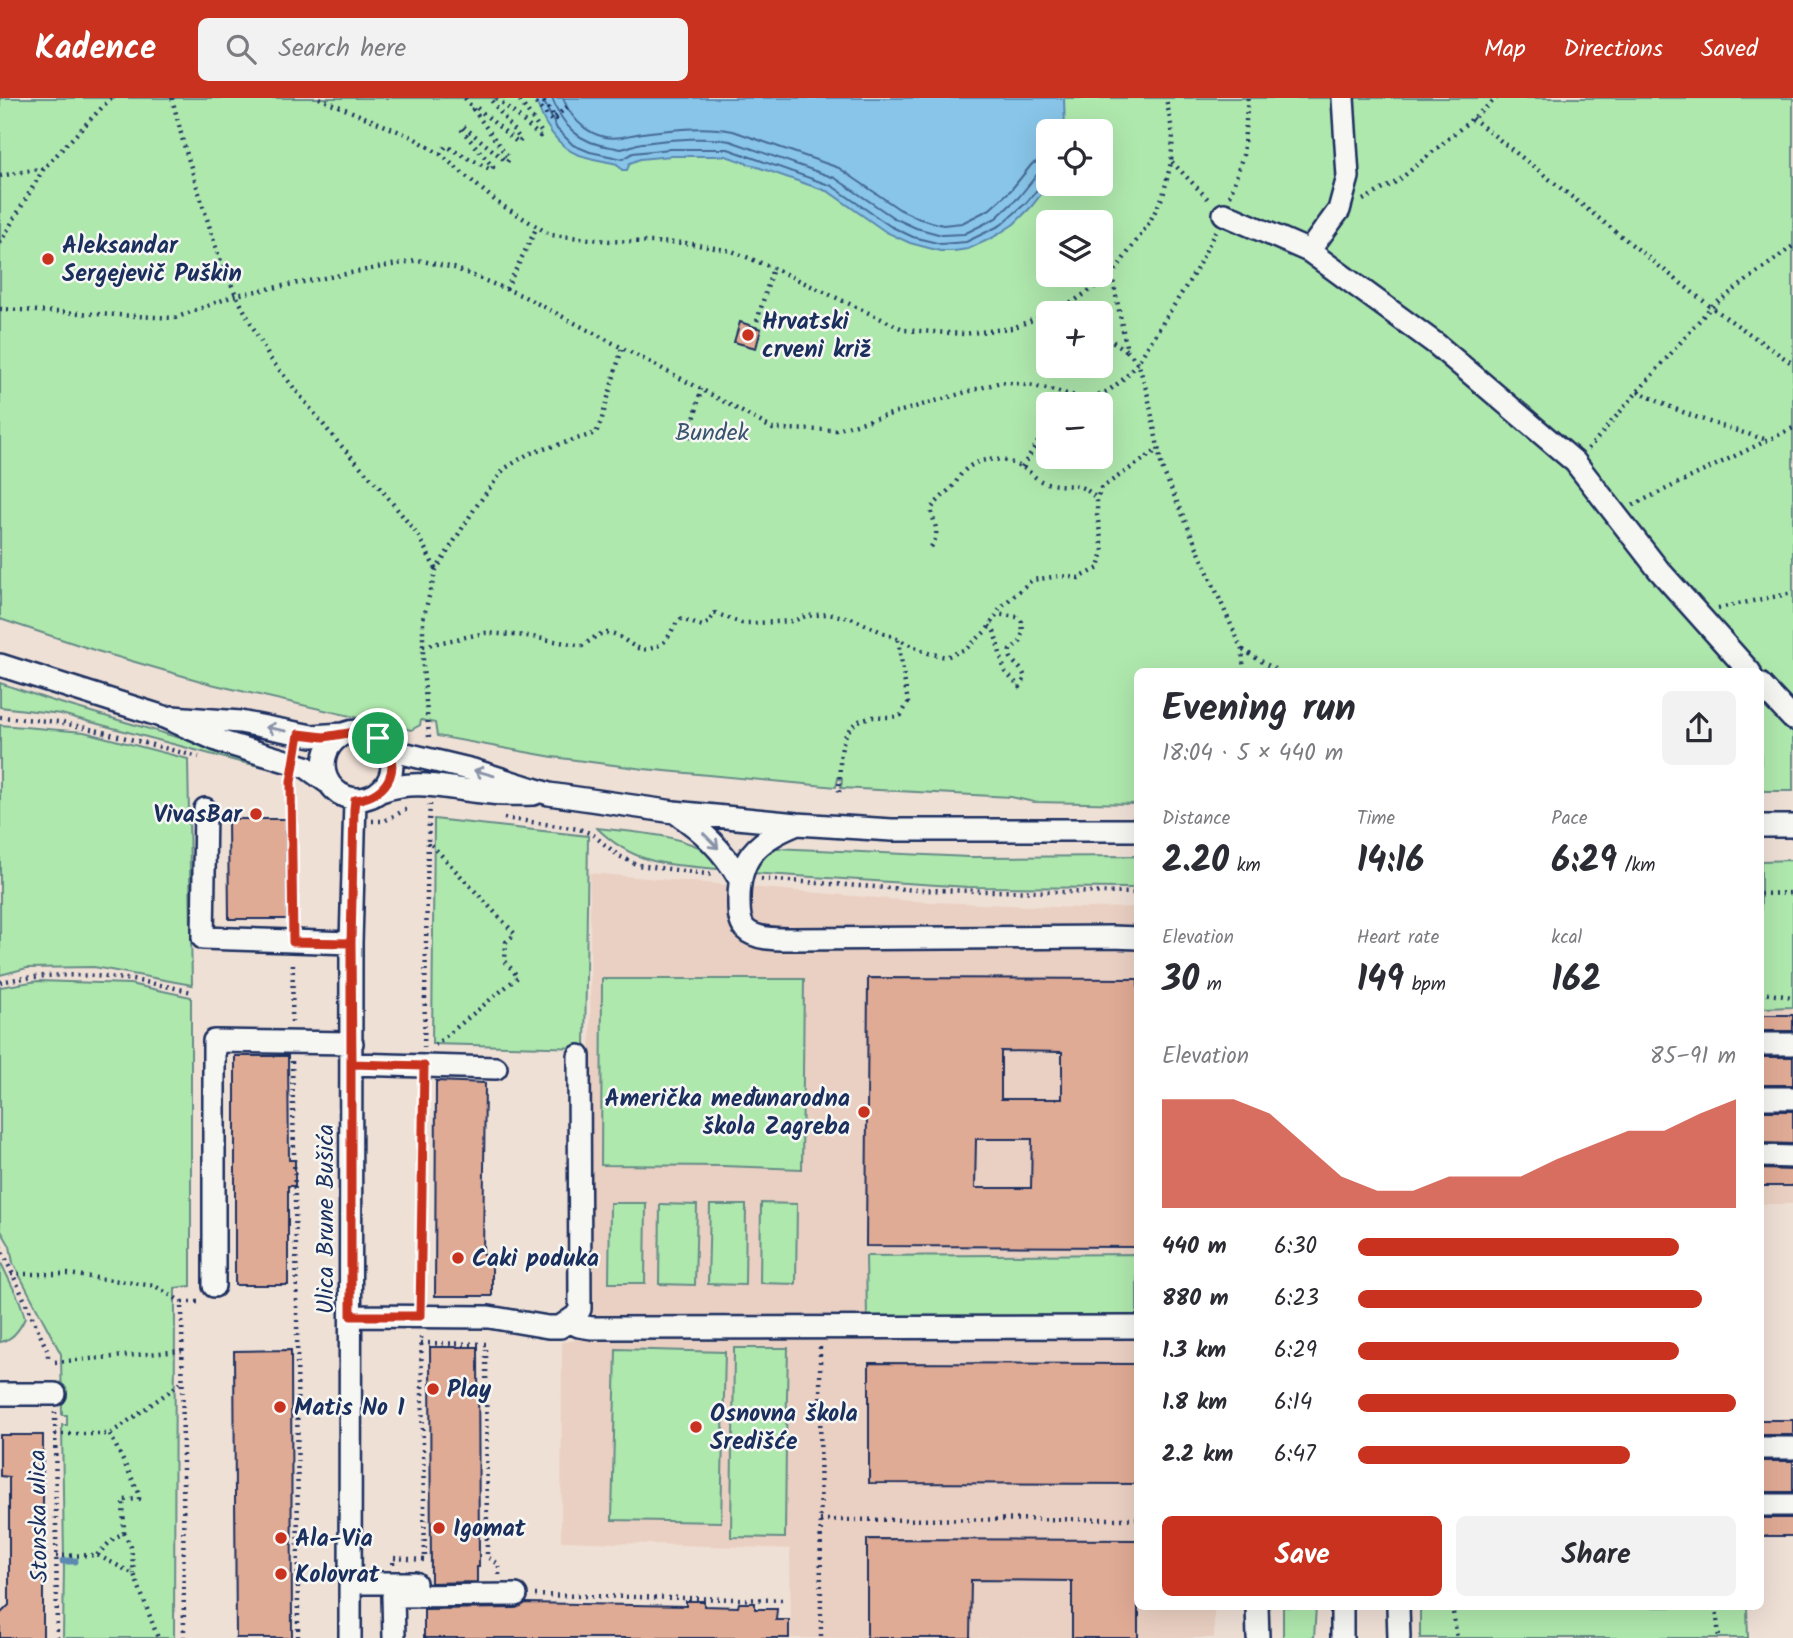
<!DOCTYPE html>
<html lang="en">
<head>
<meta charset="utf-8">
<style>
  body { margin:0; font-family:Kalam,sans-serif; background:#f2f2f3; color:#2b2b33; height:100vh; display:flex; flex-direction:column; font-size:26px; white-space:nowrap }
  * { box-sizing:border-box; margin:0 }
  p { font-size:23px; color:#7c7c81 }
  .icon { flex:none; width:38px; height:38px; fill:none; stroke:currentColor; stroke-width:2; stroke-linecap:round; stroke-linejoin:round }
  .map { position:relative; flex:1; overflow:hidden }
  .sheet { position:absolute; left:1134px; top:570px; width:630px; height:942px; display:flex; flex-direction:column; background:#fff; border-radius:10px; box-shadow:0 7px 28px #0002 }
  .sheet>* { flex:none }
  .buttons { position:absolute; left:1036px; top:21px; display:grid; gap:14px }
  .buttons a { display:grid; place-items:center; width:77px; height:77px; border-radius:10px; background:#fff; box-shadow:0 7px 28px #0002; font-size:35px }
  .pin { position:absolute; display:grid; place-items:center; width:60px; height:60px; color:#fff; margin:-30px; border:4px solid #fff; border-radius:50%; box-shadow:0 2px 7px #0007 }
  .round { display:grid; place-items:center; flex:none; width:74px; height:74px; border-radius:10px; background:#f2f2f3 }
  .overview { display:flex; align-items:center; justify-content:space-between; height:119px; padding:0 28px }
  h1 { font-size:38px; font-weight:700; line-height:52px }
  .metrics { display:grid; grid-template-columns:repeat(3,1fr); gap:10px; height:119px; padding:7px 28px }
  .metrics div { display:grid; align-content:center }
  .metrics b { font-size:35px; font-weight:700 }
  .metrics small { font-size:19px; font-weight:400 }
  .metrics p { font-size:19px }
  .chart { height:196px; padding:14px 28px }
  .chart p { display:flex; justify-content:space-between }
  .chart svg { width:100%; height:126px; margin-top:7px; fill:#c8321e; opacity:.7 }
  .button { display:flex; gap:14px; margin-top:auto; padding:14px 28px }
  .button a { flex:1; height:80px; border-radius:10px; background:#c8321e; color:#fff; font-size:28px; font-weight:700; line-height:80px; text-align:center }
  .button a+a { background:#f2f2f3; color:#2b2b33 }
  ul { padding:0 28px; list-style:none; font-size:23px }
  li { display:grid; grid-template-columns:112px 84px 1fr; align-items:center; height:52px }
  li i { height:18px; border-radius:9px; background:#c8321e }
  header { display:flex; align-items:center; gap:42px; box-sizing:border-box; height:98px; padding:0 35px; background:#c8321e; color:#fff }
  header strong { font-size:33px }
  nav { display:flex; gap:38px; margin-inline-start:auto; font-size:24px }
  .search { width:490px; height:63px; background:#f2f2f3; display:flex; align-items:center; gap:18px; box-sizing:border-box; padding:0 24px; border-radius:10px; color:#7c7c81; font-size:26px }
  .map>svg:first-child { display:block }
</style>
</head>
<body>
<header>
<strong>Kadence</strong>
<div class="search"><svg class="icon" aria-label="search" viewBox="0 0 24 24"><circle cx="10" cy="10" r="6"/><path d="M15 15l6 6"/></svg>Search here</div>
<nav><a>Map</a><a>Directions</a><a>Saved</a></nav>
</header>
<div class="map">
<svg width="1793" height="1540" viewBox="0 0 1793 1540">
  <rect width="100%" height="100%" fill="#efe0d6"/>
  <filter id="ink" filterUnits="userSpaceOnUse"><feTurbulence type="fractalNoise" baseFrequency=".0143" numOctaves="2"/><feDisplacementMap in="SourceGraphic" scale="14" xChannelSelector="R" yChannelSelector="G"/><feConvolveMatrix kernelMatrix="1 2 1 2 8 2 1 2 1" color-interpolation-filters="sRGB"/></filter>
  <g filter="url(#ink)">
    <path fill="#ead0c2" d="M 590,775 L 912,803 L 1084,810 L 1137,809 L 1137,1218 L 591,1220 Z
      M 1793,909 L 1793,1106 L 1761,1106 L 1760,910 Z
      M 588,1240 L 1137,1242 L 1138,1508 L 1214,1509 L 1214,1540 L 791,1540 L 790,1451 L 561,1443 L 562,1244 Z"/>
    <path fill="#afe8ad" stroke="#658c86" stroke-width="2" fill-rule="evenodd" d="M 0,0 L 1793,0 L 1793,693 L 1761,693 L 1760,574 L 1138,574 L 1137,706 L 1034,704 L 1011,699 L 841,690 L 842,681 L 838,681 L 836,689 L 644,671 L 553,659 L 437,638 L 435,625 L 421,622 L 420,627 L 411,632 L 211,586 L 97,553 L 0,521 ZM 1048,33 L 1101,33 L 1101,86 L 1048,86 ZM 1048,124 L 1101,124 L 1101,177 L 1048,177 ZM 1048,215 L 1101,215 L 1101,268 L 1048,268 ZM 1048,306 L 1101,306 L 1101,359 L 1048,359 Z
      M 0,585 L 50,602 L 252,661 L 283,673 L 236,663 L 61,616 L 0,609 Z
      M 0,627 L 84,634 L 188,661 L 192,887 L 94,869 L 27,870 L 0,877 Z
      M 434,721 L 588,738 L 585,950 L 432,946 Z
      M 597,730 C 636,735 683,735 716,759 L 719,771 C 668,766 636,768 597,730 Z
      M 775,750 L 969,759 L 1138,758 L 1137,790 L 968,789 L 752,775 C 756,763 764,756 775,750 Z
      M 1793,762 L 1793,909 L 1761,910 L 1761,763 Z
      M 602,881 L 804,881 L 802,1071 L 723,1068 L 601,1067 Z
      M 38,883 L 130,886 L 191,899 L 191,1188 L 175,1190 L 174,1540 L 63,1540 L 64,1464 L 76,1465 L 77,1461 L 64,1461 L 62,1327 L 67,1327 L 67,1317 L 62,1317 L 61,1256 L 13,1165 L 10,1148 L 0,1131 L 0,889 Z
      M 610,1105 L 646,1105 L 645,1185 L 609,1185 Z
      M 761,1105 L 797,1106 L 796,1186 L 760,1185 Z
      M 660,1106 L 697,1107 L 695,1187 L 659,1186 Z
      M 710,1107 L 746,1107 L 745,1187 L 708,1186 Z
      M 1137,1156 L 1137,1218 L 867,1220 L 866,1158 Z
      M 0,1163 L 20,1204 L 25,1220 C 20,1231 13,1242 0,1244 Z
      M 734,1250 L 788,1250 L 786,1343 L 733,1343 Z
      M 616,1251 L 725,1254 L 721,1424 L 612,1422 Z
      M 732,1346 L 786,1346 L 785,1440 L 731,1439 Z
      M 1283,1509 L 1316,1509 L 1314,1540 L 1283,1540 Z
      M 1420,1509 L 1747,1509 L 1748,1540 L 1420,1540 Z"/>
    <path fill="#88c5e8" stroke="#5c89b1" stroke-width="2" d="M 534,0 L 1064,0 L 1065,33 L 1048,33 L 1049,86 L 1031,109 L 1014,126 L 992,140 L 968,151 L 954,153 L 940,153 L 910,145 L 886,134 L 829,94 L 726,58 L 671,58 L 640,61 L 630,65 L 627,72 L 622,72 L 617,66 C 583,58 566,60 546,26 C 541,18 539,8 534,0 Z"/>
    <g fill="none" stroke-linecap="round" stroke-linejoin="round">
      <path stroke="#476b95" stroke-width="2" d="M 542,0 L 557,31 L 573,47 L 590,54 L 623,61 L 633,55 L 670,51 L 728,51 L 832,88 L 890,128 L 913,139 L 941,146 L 966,144 L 1001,127 L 1026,105 L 1048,79
        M 552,0 C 563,29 579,45 611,49 C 614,49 618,51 621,51 C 628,50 635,46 642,45 C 671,42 702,38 730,43 L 835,80 L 894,120 L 916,130 L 942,137 L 964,136 L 996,120 L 1019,99 L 1039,74 L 1048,70
        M 563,0 C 572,24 594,44 622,39 C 631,37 640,35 650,34 C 676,31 706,28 733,33 L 839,70 L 899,111 L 920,121 L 943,127 L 962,125 L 990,111 L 1011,92 L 1032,66 L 1048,59"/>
      <path stroke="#5c89b1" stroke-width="7" d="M 63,1463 L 75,1463"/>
    </g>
    <path fill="#e0ab95" stroke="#1b2f5e" stroke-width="2" fill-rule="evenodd" d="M 740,224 L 761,231 L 756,250 L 734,244 Z
      M 228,721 L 286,721 L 287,821 L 229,821 Z
      M 868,880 L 1138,881 L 1138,1149 L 866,1148 ZM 1001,953 L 1062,954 L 1062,1001 L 1001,1001 ZM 976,1041 L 1032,1041 L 1031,1090 L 975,1090 Z
      M 1760,917 L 1793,917 L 1793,933 L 1760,933 Z
      M 235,958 L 288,958 L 289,1062 L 295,1062 L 295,1088 L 288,1088 L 288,1187 L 235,1187 Z
      M 1760,959 L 1793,959 L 1793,987 L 1760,987 Z
      M 436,983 L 485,985 L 483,1157 L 492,1157 L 492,1198 L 435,1198 Z
      M 1760,1013 L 1793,1013 L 1793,1046 L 1760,1045 Z
      M 1760,1071 L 1793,1072 L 1793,1088 L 1760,1088 Z
      M 430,1249 L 478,1249 L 479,1469 L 477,1469 L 477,1484 L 431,1485 Z
      M 291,1252 L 292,1540 L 236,1540 L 234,1253 Z
      M 869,1265 L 1138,1266 L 1138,1386 L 869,1385 Z
      M 1760,1322 L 1793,1322 L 1793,1337 L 1760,1337 Z
      M 0,1337 L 43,1337 L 43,1540 L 0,1540 L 0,1516 L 9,1507 L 9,1379 L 0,1378 Z
      M 1760,1363 L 1793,1363 L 1793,1394 L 1760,1394 Z
      M 1760,1420 L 1793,1420 L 1793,1438 L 1760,1438 Z
      M 867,1441 L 1138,1442 L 1138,1540 L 1072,1540 L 1072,1483 L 971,1482 L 970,1540 L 867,1540 Z
      M 686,1503 L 704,1503 L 704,1508 L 738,1509 L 739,1505 L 755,1505 L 755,1511 L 777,1511 L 776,1522 L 789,1522 L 789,1540 L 424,1540 L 424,1511 L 516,1510 L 526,1505 L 686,1508 Z"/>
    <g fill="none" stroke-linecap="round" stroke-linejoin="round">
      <g stroke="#1b2f5e" stroke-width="26">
        <path id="minor" d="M 1224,116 L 1309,153 L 1436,246 L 1575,364 L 1658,471 L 1750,574
          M 1309,153 L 1339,112 L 1348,79 L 1343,0
          M 0,567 L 164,619 L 219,643 L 306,669 L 327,684
          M 1760,586 L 1793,621
          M 172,619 L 240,624 L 312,638 L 343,636
          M324 667a34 34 0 1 1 68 0a34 34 0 1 1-68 0Z
          M 385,646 L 398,654 L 473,672 L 549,696 L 674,714 L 797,726 L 892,732 L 1138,732
          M 381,693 C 413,681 441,689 473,693 C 494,696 514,697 534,696
          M 205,711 L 203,840 L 351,845
          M 676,715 C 703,733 723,752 739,780
          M 795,727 C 756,743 738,761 739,805 C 739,813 739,824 745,831 C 756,842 779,841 793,841 L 1112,839 L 1138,840
          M 1760,728 L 1793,728
          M 1760,946 L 1793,946
          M 352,966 L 496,970
          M 1760,1000 L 1793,1000
          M 1760,1058 L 1793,1059
          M 214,1188 L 214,943 L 352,945
          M 351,1218 L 489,1219 L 548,1229 L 560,1229 L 576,1218 L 580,1211 L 579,958
          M 569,1223 L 579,1228 L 592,1230 L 1138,1229
          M 0,1296 L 55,1296
          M 1760,1350 L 1793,1350
          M 1760,1407 L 1793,1407
          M 350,1485 L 415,1485
          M 1257,1508 L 1258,1540
          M 1398,1508 L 1399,1540
          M 350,1540 L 351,845 L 355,702
          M 394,1540 L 393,1498 L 516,1497
          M 1342,1540 L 1342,1508"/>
      </g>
      <path stroke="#1b2f5e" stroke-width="4.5" stroke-dasharray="2 5" stroke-linecap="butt" d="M 172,0 L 184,47 L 218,156 L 236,197 L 269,259 L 335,341 L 381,391 L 418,437 L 436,472
        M 319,0 L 412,39 L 440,56 L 498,105 L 551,137 L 610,143 L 686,145 L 732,153 L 773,170 L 905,232 L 964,236 L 1012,230 L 1048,216
        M 465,0 L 473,11
        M 497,0 L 540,38 L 542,35 L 518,0
        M 531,0 L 553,24 L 556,21 L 541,0
        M 555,19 L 567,9
        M 1472,20 L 1711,209 L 1793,266
        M 440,56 L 446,48 L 491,72 L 493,69 L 461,31 L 463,28 L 507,64 L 509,61 L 473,11 L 476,9 L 518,45 L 521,42 L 491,2 L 495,0
        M 1172,64 L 1210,103
        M 0,78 L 44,70
        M 1230,98 L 1243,57 L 1248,0
        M 1363,102 L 1398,83 L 1497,0
        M 0,145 L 44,70 L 111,0
        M 1112,177 L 1127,253 L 1138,264 L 1148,298 L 1162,370 L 1242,552 L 1244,574
        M 506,191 L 537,129
        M 0,211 L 175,220 L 236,197 L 418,162 L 454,170 L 523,198 L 701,291 L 773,331 L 836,332 L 1001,284 L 1034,288 L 1088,301 L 1108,293 L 1125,280 L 1138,264 L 1195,174 L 1216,132
        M 1052,215 L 1061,212 L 1112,177 L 1149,125 L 1163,98 L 1171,64 L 1173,37 L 1166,0
        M 757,223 L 773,170
        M 1101,236 L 1126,252
        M 1638,293 C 1680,316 1723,329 1768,342
        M 1065,306 L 1068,297
        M 690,340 L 701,291
        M 1588,351 L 1711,209 L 1793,148
        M 1022,369 L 1048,328
        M 1633,407 L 1793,330
        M 931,449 C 941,434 934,427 931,411 C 937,403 943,398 950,391 C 956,386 958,379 963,374 C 978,358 1001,359 1020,368 C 1030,372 1036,383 1047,385 C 1070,391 1078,381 1097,401
        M 1718,510 L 1793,495
        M 989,528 L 994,533 L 1005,574 L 1020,589 L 1025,580 C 1022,567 1008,565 1010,552 L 1020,544 L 1023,534 L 1022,524 L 1017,519 L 997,516
        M 423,548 L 485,535 L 527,538 L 582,548 C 589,544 598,535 606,535 C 625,533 634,563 661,546 C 671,540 672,527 681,521 L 702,528 L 708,525 L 715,515 L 741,525 L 756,525 L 793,523 L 806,518 L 827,516 L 851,520 L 928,555 L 946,559 L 966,551 L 987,532 L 1001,509 L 1032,482 L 1060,478 L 1079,480 L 1099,470 L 1103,453 L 1097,417 L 1097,401 L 1101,390 L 1159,351
        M 1243,552 L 1279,574
        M 0,619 L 59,624 L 95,632 L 199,659
        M 429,639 L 423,570 L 423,521 L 436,472 L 475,410 L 504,371 L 528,356 L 596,335 L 601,324 L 622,250
        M 291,684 L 293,822
        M 839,694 C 841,668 835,628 867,620 C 879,617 888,621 901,617 L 908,605 L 898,542
        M 430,706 L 428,743 L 515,836 L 506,844 L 505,863 L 518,879 L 435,947
        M 504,720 L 579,731 L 592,736 L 619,758 L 638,767 L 714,777
        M 372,723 L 384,723 L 409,710
        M 761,781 L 917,792 L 1138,795
        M 1760,796 L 1793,795
        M 0,884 C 68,871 126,878 192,894
        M 1760,895 L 1793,899
        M 292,924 L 293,863
        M 424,950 L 428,743
        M 292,963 L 297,1198 L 298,1540
        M 0,1148 L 48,1254 L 48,1263
        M 11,1176 L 68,1176 L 155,1188 L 182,1204
        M 421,1198 L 424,986
        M 421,1245 L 486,1246 L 487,1459 L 499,1466 L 499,1479
        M 820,1249 L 821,1540
        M 55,1264 L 182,1253
        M 55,1314 L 57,1540
        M 55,1336 L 110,1336 L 181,1285
        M 820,1422 L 1138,1421
        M 124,1435 L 131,1449 L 134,1476
        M 97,1457 L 114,1440 L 124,1435 L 123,1402 L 139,1401 L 139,1395 L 110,1336
        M 56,1458 L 97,1457 L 134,1476 L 158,1540
        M 393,1466 L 393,1460 L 425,1462 L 421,1238
        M 535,1497 L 783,1502
        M 1452,1508 L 1457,1540
        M 1716,1508 L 1719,1540
        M 1138,1517 L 1141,1517
        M 184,1540 L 182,1204 L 203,1204"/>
      <use href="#minor" stroke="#f6f6f2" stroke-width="21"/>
    </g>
    <defs><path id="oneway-shaft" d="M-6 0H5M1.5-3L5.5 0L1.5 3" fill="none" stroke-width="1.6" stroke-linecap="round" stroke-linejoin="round" transform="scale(1.75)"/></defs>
    <g stroke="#8892a8">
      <use href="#oneway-shaft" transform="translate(276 631) rotate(-169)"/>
      <use href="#oneway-shaft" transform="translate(484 675) rotate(-164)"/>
      <use href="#oneway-shaft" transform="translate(711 743) rotate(45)"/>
    </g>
  </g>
  <g fill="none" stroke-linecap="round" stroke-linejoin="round" filter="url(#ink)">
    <g stroke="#fff" stroke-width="14">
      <path id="route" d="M 378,640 L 361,633 L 324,639 L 299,636 L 291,684 L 293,844 L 351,845 L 351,1218 L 420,1218 L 424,968 L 352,966 L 351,845 L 354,711 L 355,702 C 390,698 405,665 378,640"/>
    </g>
    <use href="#route" stroke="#c8321e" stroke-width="9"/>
  </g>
  <g fill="#c8321e" stroke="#f6f6f2" stroke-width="2.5">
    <circle cx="48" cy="161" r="7"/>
    <circle cx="748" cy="237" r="7"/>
    <circle cx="256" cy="716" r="7"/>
    <circle cx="864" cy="1014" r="7"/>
    <circle cx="458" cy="1160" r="7"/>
    <circle cx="433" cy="1291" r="7"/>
    <circle cx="280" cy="1309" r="7"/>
    <circle cx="696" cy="1329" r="7"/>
    <circle cx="439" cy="1430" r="7"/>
    <circle cx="281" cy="1440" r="7"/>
    <circle cx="281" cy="1476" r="7"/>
  </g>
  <g text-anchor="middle" stroke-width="5" stroke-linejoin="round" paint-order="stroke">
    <g font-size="24" font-weight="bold" fill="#1b2f5e" stroke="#f6f6f2" text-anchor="start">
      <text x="62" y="155">Aleksandar<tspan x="62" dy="28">Sergejevič Puškin</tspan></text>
      <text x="762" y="231">Hrvatski<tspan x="762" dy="28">crveni križ</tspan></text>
      <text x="242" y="724" text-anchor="end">VivasBar</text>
      <text x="850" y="1008" text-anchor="end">Američka međunarodna<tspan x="850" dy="28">škola Zagreba</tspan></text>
      <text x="472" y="1168">Caki poduka</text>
      <text x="447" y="1299">Play</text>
      <text x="294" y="1317">Matis No 1</text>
      <text x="710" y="1323">Osnovna škola<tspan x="710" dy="28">Središće</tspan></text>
      <text x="453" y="1438">Igomat</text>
      <text x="295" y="1448">Ala-Via</text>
      <text x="295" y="1484">Kolovrat</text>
    </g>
    <g font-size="24" fill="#39546e" stroke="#f6f6f2">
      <text x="712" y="342">Bundek</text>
    </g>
    <g font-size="24" fill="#1b2f5e" stroke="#f6f6f2">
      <text transform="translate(325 1121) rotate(-90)" y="8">Ulica Brune Bušića</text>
      <text transform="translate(38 1418) rotate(-91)" y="8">Stonska ulica</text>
    </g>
  </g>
</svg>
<div class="buttons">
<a><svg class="icon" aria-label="locate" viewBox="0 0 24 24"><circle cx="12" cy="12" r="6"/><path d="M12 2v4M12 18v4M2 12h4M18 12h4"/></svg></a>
<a><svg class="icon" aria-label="layers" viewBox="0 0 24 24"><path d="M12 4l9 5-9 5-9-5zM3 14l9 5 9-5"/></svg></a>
<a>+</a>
<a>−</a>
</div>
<div class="pin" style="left:378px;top:640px;background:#1e9e55"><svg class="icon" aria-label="arrive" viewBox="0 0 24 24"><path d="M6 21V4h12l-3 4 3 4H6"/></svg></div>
<section class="sheet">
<div class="overview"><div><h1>Evening run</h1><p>18:04 · 5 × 440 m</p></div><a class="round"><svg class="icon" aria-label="share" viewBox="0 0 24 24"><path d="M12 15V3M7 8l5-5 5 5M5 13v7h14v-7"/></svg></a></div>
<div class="metrics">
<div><p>Distance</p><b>2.20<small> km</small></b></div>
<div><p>Time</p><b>14:16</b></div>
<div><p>Pace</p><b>6:29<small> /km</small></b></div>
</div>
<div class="metrics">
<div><p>Elevation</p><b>30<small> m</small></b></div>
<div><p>Heart rate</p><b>149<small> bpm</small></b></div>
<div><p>kcal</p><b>162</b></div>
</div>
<div class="chart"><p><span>Elevation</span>85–91 m</p>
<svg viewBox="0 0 160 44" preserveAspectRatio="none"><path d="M0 44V6L10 6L20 6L30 11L40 22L50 33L60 38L70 38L80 33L90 33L100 33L110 27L120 22L130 17L140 17L150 11L160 6V44z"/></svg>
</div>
<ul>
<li><b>440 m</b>6:30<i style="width:85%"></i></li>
<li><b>880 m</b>6:23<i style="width:91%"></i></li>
<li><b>1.3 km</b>6:29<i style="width:85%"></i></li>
<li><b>1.8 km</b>6:14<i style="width:100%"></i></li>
<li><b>2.2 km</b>6:47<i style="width:72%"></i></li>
</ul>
<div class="button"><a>Save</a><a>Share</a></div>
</section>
</div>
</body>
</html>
